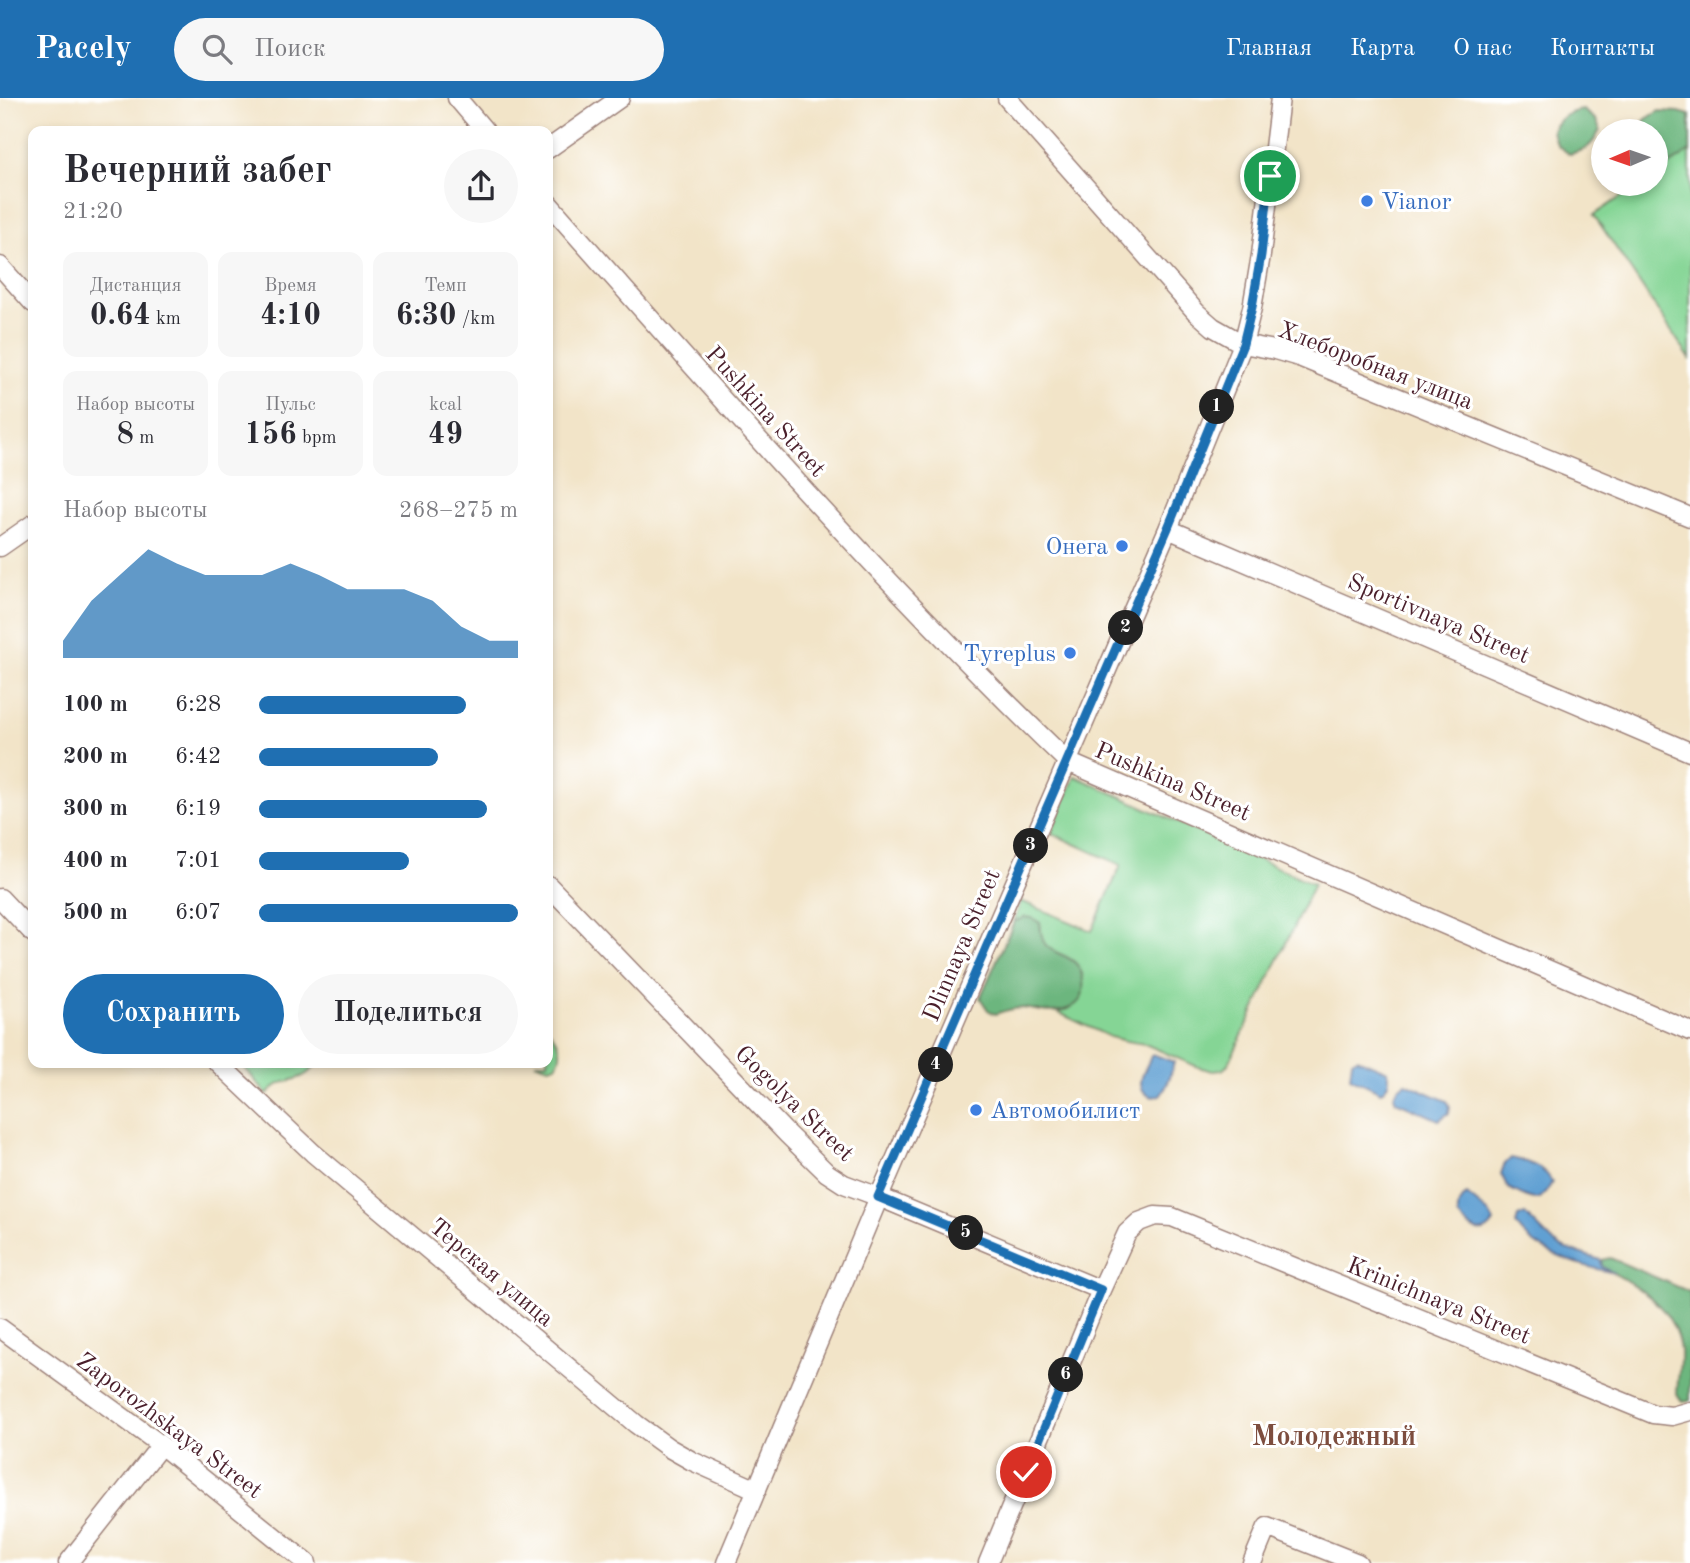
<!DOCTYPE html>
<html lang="ru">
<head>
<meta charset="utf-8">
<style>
  body { margin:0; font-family:"Old Standard TT",serif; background:#f7f7f7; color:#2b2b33; height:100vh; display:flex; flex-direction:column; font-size:26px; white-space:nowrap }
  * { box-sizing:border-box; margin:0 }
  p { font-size:23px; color:#7c7c81 }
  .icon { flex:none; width:38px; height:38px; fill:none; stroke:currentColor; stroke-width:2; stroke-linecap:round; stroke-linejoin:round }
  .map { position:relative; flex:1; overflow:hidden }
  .panel { position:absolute; left:28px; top:28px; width:525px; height:942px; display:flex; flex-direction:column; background:#fff; border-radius:14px; box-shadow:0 4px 10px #0003 }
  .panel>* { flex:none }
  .needle { width:46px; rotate:268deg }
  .fabs { position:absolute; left:1591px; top:21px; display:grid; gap:14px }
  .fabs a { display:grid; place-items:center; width:77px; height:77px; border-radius:50%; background:#fff; box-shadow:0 4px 10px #0003; font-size:35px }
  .pin { position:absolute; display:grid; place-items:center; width:60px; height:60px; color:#fff; margin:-30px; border:4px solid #fff; border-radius:50%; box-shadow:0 2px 7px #0007 }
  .km { position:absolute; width:35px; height:35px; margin:-18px; border-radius:50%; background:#222; color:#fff; font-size:19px; line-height:35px; text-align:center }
  .round { display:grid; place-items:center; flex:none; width:74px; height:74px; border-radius:37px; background:#f7f7f7 }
  .head { display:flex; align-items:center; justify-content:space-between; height:119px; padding:0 35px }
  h1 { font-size:38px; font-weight:600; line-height:52px }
  .metrics { display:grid; grid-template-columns:repeat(3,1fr); gap:10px; height:119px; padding:7px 35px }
  .metrics div { display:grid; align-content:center; border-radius:14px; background:#f7f7f7; text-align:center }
  .metrics b { font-size:30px; font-weight:600 }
  .metrics small { font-size:19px; font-weight:400 }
  .metrics p { font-size:19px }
  .chart { height:196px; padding:14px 35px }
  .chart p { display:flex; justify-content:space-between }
  .chart svg { width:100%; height:126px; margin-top:7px; fill:#1f6fb2; opacity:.7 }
  .action { display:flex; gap:14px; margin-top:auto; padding:14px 35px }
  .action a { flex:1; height:80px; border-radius:42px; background:#1f6fb2; color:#fff; font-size:28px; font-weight:600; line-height:80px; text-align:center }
  .action a+a { background:#f7f7f7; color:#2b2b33 }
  ul { padding:0 35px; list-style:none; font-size:23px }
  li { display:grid; grid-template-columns:112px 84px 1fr; align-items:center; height:52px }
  li i { height:18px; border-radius:9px; background:#1f6fb2 }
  header { display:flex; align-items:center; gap:42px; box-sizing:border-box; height:98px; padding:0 35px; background:#1f6fb2; color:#fff }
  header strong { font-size:33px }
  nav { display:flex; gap:38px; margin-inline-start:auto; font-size:24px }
  .search { width:490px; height:63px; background:#f7f7f7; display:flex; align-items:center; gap:18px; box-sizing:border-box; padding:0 24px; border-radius:38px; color:#7c7c81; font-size:26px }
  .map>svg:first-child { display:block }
</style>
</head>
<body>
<header>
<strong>Pacely</strong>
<div class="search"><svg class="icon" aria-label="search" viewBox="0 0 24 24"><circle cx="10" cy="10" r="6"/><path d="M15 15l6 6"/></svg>Поиск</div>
<nav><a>Главная</a><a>Карта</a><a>О нас</a><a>Контакты</a></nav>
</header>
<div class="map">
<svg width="1690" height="1465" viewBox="0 0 1690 1465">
  <rect width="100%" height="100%" fill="#fff"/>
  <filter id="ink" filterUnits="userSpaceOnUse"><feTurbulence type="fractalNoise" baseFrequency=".0143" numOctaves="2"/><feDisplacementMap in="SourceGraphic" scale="14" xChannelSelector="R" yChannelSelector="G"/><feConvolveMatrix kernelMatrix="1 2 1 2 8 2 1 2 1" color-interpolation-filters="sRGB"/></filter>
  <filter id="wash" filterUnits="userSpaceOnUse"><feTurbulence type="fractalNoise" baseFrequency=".00686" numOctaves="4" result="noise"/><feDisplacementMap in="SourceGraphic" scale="28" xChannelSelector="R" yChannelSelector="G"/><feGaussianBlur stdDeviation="1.57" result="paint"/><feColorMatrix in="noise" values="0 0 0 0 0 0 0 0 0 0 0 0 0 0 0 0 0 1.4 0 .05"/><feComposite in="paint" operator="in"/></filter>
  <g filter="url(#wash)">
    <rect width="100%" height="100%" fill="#f2e4c8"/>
    <path fill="#85d595" stroke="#687a60" stroke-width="2" d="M 1690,53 L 1690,261 L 1594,117 L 1640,86 L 1656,86 L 1656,76 Z
      M 1075,678 L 1314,786 L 1228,967 L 1222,972 L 1213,973 L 1198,969 L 1145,946 L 1126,943 L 1110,939 L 1057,914 L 1069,911 L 1083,878 C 1081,874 1080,870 1077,867 C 1068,855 1050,857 1043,843 C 1041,838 1041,831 1040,825 C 1030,818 1025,819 1014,824 L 1021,803 L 1092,833 L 1121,767 L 1051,735 Z
      M 548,931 C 558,942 565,952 556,967 L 549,969 L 535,964 L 548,964 Z
      M 247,964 L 318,964 C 314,970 308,976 301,979 C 284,986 280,981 267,997 L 245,970 Z"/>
    <path fill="#6cb67e" stroke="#5b6a54" stroke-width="2" d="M 1583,12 L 1596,22 L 1600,32 C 1592,48 1588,51 1570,56 C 1559,50 1554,45 1552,32 C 1560,19 1567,14 1583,12 Z
      M 1659,13 L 1679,14 L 1690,17 L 1690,53 L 1656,76 L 1656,33 L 1636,33 L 1646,21 Z
      M 1025,819 L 1032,820 L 1040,825 C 1041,832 1041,841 1045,846 C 1053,857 1069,856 1077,867 C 1081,871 1082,877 1083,882 C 1085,900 1079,909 1060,913 C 1048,916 1035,911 1022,910 C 1013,910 1004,913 995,916 L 988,912 L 980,900 L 1014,824 Z
      M 1610,1160 L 1690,1194 L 1690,1302 L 1682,1303 L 1677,1297 C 1677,1282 1681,1268 1680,1253 C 1676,1209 1637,1188 1602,1169 L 1601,1162 Z"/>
    <path fill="#60a0d3" stroke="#55607f" stroke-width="2" d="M 1155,957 L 1174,964 C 1172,973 1167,990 1161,996 C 1152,1003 1141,995 1141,985 C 1141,976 1148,967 1151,958 Z
      M 1357,960 L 1388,973 C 1391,982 1388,988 1381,994 L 1350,979 L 1352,963 Z
      M 1406,985 L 1447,1003 L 1450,1008 L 1449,1015 L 1439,1022 L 1396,1003 L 1394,998 L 1398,990 Z
      M 1511,1060 C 1526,1063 1546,1070 1552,1084 C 1539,1111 1530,1100 1508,1090 L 1501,1076 L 1504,1067 Z
      M 1467,1097 L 1489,1115 L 1494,1124 C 1482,1143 1469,1130 1458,1118 C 1457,1108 1459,1101 1467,1097 Z
      M 1525,1116 L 1553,1144 L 1566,1151 L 1601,1162 L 1602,1169 L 1614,1175 C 1582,1168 1535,1156 1516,1126 L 1518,1119 Z"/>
  </g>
  <g filter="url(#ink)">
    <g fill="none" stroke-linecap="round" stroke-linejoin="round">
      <g stroke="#9e827a" stroke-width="21">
        <path id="minor" d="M 457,0 L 485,33
          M 1007,0 L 1196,214 L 1213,229 L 1243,246 L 1275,252 L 1299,259 L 1690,419
          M 548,51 L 620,0
          M 548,105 C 716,295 884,487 1068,664 L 1690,933
          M 0,168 L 33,205
          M 1168,431 L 1690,654
          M 0,449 L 33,426
          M 548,787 L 787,1036 L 827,1075 L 844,1086 L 879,1099 L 1101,1192
          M 0,800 L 33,835
          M 217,964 L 313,1055 L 636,1326 L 669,1350 L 692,1363 L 757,1392
          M 0,1230 L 161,1347 L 307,1465
          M 68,1465 L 161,1347
          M 726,1465 L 879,1099 L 1168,431 L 1243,246 L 1252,210 L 1261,157 L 1280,0
          M 988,1465 L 1101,1192 L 1127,1135 L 1139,1124 L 1155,1118 L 1172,1119 L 1653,1316 L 1672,1318 L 1690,1313
          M 1252,1465 L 1267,1429 L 1358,1465"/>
      </g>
      <use href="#minor" stroke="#fff" stroke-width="18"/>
    </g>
  </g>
  <g fill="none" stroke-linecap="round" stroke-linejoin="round" filter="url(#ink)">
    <g stroke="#fff" stroke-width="14">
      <path id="route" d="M 1026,1374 L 1101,1192 L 878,1099 L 1168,430 L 1243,246 L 1252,209 L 1261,157 L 1270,78"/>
    </g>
    <use href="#route" stroke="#1f6fb2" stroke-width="9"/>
  </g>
  <g fill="#3f7fe0" stroke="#fff" stroke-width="2.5">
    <circle cx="1367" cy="103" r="7"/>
    <circle cx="1122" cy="448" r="7"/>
    <circle cx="1070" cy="555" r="7"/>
    <circle cx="976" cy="1012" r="7"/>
  </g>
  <g text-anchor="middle" stroke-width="6" stroke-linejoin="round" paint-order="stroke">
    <g font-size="24" fill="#366cbe" stroke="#fff" text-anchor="start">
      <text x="1381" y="111">Vianor</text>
      <text x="1108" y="456" text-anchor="end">Онега</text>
      <text x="1056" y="563" text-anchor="end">Tyreplus</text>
      <text x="990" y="1020">Автомобилист</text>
    </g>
    <g font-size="24" fill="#4a1f2b" stroke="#fff">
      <text transform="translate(1376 267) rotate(21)" y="8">Хлеборобная улица</text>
      <text transform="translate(766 313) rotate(48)" y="8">Pushkina Street</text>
      <text transform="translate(1439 520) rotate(23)" y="8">Sportivnaya Street</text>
      <text transform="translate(1173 683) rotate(23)" y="8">Pushkina Street</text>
      <text transform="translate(961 847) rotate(-67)" y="8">Dlinnaya Street</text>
      <text transform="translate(795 1005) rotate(44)" y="8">Gogolya Street</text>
      <text transform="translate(492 1174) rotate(40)" y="8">Терская улица</text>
      <text transform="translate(1439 1202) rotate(22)" y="8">Krinichnaya Street</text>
      <text transform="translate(170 1327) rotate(37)" y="8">Zaporozhskaya Street</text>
    </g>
    <g font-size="28" font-weight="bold" fill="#7d4d3e" stroke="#fff">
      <text x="1334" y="1347">Молодежный</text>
    </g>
  </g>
</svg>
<div class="fabs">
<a><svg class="needle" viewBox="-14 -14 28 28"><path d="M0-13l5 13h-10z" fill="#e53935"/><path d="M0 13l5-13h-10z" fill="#7c7c81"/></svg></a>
</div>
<div class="pin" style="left:1270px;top:78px;background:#1e9e55"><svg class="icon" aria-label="arrive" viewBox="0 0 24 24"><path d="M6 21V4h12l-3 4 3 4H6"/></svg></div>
<div class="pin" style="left:1026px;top:1374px;background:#d93025"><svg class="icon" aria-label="check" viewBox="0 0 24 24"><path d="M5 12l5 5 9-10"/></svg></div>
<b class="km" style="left:1217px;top:309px">1</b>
<b class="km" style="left:1126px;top:530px">2</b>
<b class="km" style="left:1031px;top:748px">3</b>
<b class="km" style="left:936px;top:967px">4</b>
<b class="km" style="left:966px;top:1135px">5</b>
<b class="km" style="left:1066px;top:1277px">6</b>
<section class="panel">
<div class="head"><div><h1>Вечерний забег</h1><p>21:20</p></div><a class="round"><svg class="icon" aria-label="share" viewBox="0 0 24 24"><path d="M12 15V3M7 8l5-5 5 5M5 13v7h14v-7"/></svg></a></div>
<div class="metrics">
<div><p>Дистанция</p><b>0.64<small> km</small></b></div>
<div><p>Время</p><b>4:10</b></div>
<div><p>Темп</p><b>6:30<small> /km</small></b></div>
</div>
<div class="metrics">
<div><p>Набор высоты</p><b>8<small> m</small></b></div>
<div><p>Пульс</p><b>156<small> bpm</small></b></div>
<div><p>kcal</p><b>49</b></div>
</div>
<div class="chart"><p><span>Набор высоты</span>268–275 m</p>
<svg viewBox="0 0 160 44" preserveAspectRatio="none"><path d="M0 44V38L10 24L20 15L30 6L40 11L50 15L60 15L70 15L80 11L90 15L100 20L110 20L120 20L130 24L140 33L150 38L160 38V44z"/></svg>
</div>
<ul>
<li><b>100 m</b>6:28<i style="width:80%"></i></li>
<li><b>200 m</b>6:42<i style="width:69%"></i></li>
<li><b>300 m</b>6:19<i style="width:88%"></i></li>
<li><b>400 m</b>7:01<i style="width:58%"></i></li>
<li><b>500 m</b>6:07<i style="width:100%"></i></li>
</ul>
<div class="action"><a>Сохранить</a><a>Поделиться</a></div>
</section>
</div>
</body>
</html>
